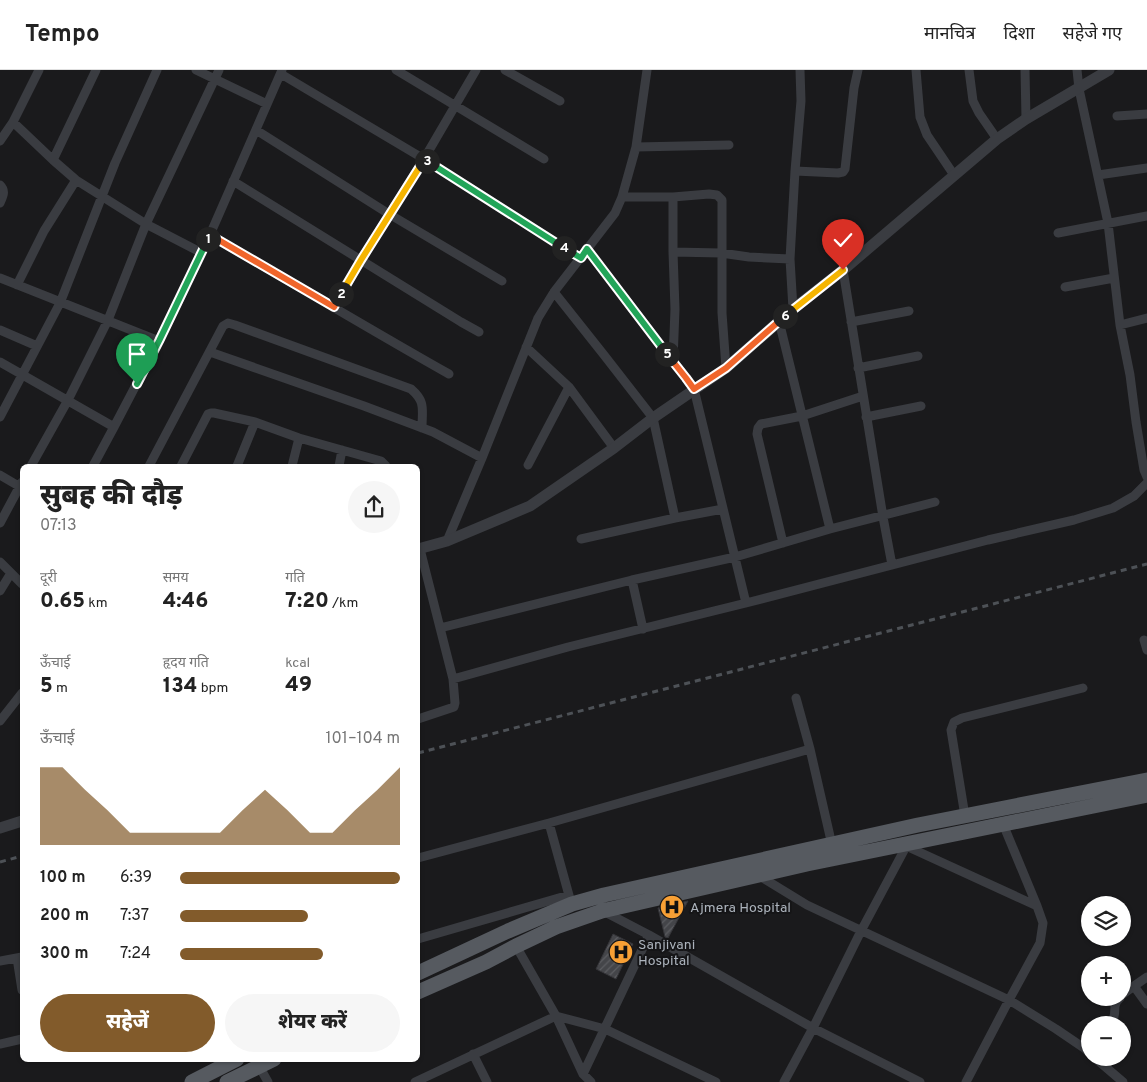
<!DOCTYPE html>
<html lang="hi">
<head>
<meta charset="utf-8">
<style>
  body { margin:0; font-family:Overpass,"Noto Sans Devanagari",sans-serif; background:#f6f6f6; color:#222; height:100vh; display:flex; flex-direction:column; font-size:19px; white-space:nowrap }
  * { box-sizing:border-box; margin:0 }
  p { font-size:16px; color:#767676 }
  .icon { flex:none; width:28px; height:28px; fill:none; stroke:currentColor; stroke-width:2; stroke-linecap:round; stroke-linejoin:round }
  .map { position:relative; flex:1; overflow:hidden }
  .panel { position:absolute; left:20px; top:394px; width:400px; height:598px; display:flex; flex-direction:column; background:#fff; border-radius:8px; box-shadow:0 1px 4px #0004 }
  .panel>* { flex:none }
  .tools { position:absolute; left:1081px; top:826px; display:grid; gap:10px }
  .tools a { display:grid; place-items:center; width:50px; height:50px; border-radius:50%; background:#fff; box-shadow:0 1px 4px #0004; font-size:25px }
  .pin { position:absolute; display:grid; place-items:center; width:42px; height:42px; color:#fff; margin:-51px -21px; border-radius:50% 50% 50% 0; rotate:-45deg; box-shadow:0 0 5px #0007 }
  .pin .icon { rotate:45deg }
  .km { position:absolute; width:25px; height:25px; margin:-12px; border-radius:50%; background:#222; color:#fff; font-size:14px; line-height:25px; text-align:center }
  .round { display:grid; place-items:center; flex:none; width:52px; height:52px; border-radius:26px; background:#f6f6f6 }
  .overview { display:flex; align-items:center; justify-content:space-between; height:85px; padding:0 20px }
  h1 { font-size:28px; font-weight:800; line-height:38px }
  .stats { display:grid; grid-template-columns:repeat(3,1fr); gap:8px; height:85px; padding:5px 20px }
  .stats div { display:grid; align-content:center }
  .stats b { font-size:21px; font-weight:800 }
  .stats small { font-size:14px; font-weight:400 }
  .stats p { font-size:14px }
  .chart { height:140px; padding:10px 20px }
  .chart p { display:flex; justify-content:space-between }
  .chart svg { width:100%; height:90px; margin-top:5px; fill:#825b2b; opacity:.7 }
  .cta { display:flex; gap:10px; margin-top:auto; padding:10px 20px }
  .cta a { flex:1; height:58px; border-radius:30px; background:#825b2b; color:#fff; font-size:20px; font-weight:800; line-height:58px; text-align:center }
  .cta a+a { background:#f6f6f6; color:#222 }
  ul { padding:0 20px; list-style:none; font-size:16px }
  li { display:grid; grid-template-columns:80px 60px 1fr; align-items:center; height:38px }
  li i { height:12px; border-radius:6px; background:#825b2b }
  header { display:flex; align-items:center; gap:30px; box-sizing:border-box; height:70px; padding:0 25px; background:#fff; border-bottom:1px solid #e0e0e0 }
  header strong { font-size:24px }
  nav { display:flex; gap:28px; margin-inline-start:auto; font-size:18px }
  .map>svg:first-child { display:block }
</style>
</head>
<body>
<header>
<strong>Tempo</strong>
<nav><a>मानचित्र</a><a>दिशा</a><a>सहेजे गए</a></nav>
</header>
<div class="map">
<svg width="1147" height="1012" viewBox="0 0 1147 1012">
  <defs>
    <pattern id="building-hatch" width="6" height="6" patternUnits="userSpaceOnUse" patternTransform="scale(1.25)"><rect width="6" height="6" fill="#444549"/><path d="M-1 1l2-2M0 6l6-6M5 7l2-2" fill="none" stroke="#5c5d61"/></pattern>
  </defs>
  <rect width="100%" height="100%" fill="#1a1a1c"/>
  <path fill="url(#building-hatch)" stroke="#343438" d="M 688,831 L 668,868 L 665,867 L 658,838 Z
    M 613,864 L 633,874 L 616,909 L 596,899 Z"/>
  <g fill="none" stroke-linecap="round" stroke-linejoin="round">
    <path stroke="#3a3c41" stroke-width="9" d="M 196,0 L 267,34
      M 396,0 L 544,89
      M 505,0 L 560,31
      M 916,0 L 920,47 L 927,65 L 954,105
      M 969,0 L 973,31 L 979,43 L 997,69
      M 1025,0 L 1026,49
      M 1077,0 L 1079,19 L 1108,153 L 1120,255 L 1130,305 L 1136,352 L 1144,400 L 1147,407
      M 281,4 L 424,89 L 581,188
      M 1117,46 L 1147,44
      M 13,52 L 53,90 L 76,110 L 146,154 L 202,183
      M 256,60 L 389,144 L 502,211
      M 0,71 L 13,52 L 39,0
      M 636,77 L 729,75
      M 53,90 L 96,0
      M 795,101 L 838,103 L 843,102 L 845,99 L 854,18 L 858,0
      M 1098,105 L 1147,98
      M 233,111 L 461,252 L 479,262
      M 0,115 C 6,121 3,126 0,133
      M 622,127 L 673,127 L 709,124 L 717,125 L 722,130 L 722,243 L 726,298
      M 1058,163 L 1147,146
      M 209,165 C 290,211 369,259 449,304
      M 587,179 L 686,308 L 694,319 L 746,533
      M 673,182 L 721,183 L 749,187 L 790,189
      M 843,200 L 883,447 L 892,495
      M 0,208 L 159,271
      M 17,215 L 44,161 L 76,110
      M 1065,217 L 1114,208
      M 554,222 L 604,285 L 653,348 L 675,448
      M 334,237 L 361,190 L 424,89 L 476,0
      M 793,239 L 790,189 L 795,101 L 801,31 L 800,0
      M 779,251 L 830,459
      M 851,252 L 909,241
      M 1120,255 L 1147,248
      M 0,260 L 37,276
      M 526,277 L 569,317 L 614,378
      M 210,282 L 364,336 L 433,362 L 482,388
      M 673,291 L 675,239 L 673,182 L 673,127
      M 0,292 L 114,357
      M 858,298 L 918,286
      M 0,347 L 60,233 L 115,93 L 157,0
      M 866,347 L 921,336
      M 528,395 L 569,317
      M 31,396 L 68,330 L 108,250 L 146,154 L 219,0
      M 93,396 L 114,357 L 159,271 L 202,183 L 282,0
      M 149,396 L 223,256 L 228,253 L 235,255 L 411,319 C 426,332 422,339 422,358
      M 181,396 L 208,344 L 211,343 L 214,343 L 255,352 L 299,368 L 381,391 L 386,396
      M 237,396 L 255,352
      M 292,396 L 299,368
      M 339,396 L 342,380
      M 0,405 L 22,418
      M 0,453 L 22,412
      M 581,469 L 675,448 L 723,439
      M 447,471 L 482,388 L 538,248 L 554,222 L 615,143 L 622,127 L 636,77 L 647,0
      M 783,473 L 757,364 L 758,358 L 761,354 L 802,346 L 863,326
      M 0,492 L 22,514
      M 632,510 L 643,559
      M 0,521 L 11,503
      M 440,558 L 632,510 L 735,487 L 830,459 L 935,432
      M 1144,570 L 1147,580
      M 453,609 L 568,577 L 746,533 L 988,470 L 1074,450 L 1113,438 L 1134,426 L 1147,413
      M 796,628 L 810,679
      M 418,649 L 454,637 L 455,633 L 453,609 L 420,479
      M 0,651 L 22,623
      M 965,746 L 951,660 L 954,652 L 962,648 L 1083,618
      M 549,753 L 570,829
      M 906,776 L 1037,836
      M 418,788 L 549,753 L 810,679 L 832,775
      M 758,805 L 807,835 L 1009,930 L 1056,959 L 1084,978 L 1090,983
      M 603,841 L 649,865 L 813,958 L 920,1012
      M 418,869 L 569,825
      M 17,888 L 22,920
      M 0,891 L 22,887
      M 1134,916 L 1147,934
      M 1122,925 L 1134,916 L 1147,907
      M 556,946 L 605,959 L 716,1012
      M 556,946 L 583,1004 L 591,1012
      M 1108,955 C 1121,943 1109,938 1120,928
      M 0,974 L 22,969
      M 473,984 L 487,1012
      M 1095,988 L 1123,1012
      M 259,996 L 268,1012
      M 583,1004 L 649,865
      M 415,1012 L 556,946 L 516,876
      M 784,1012 L 813,958 L 861,861 L 908,773
      M 966,1012 L 1009,930 L 1040,873 L 1043,853 L 1037,836 L 1003,754"/>
    <path stroke="#3a3c41" stroke-width="11" d="M 418,479 L 447,471 L 530,436 L 614,378 L 653,348 L 726,298 L 793,239 L 843,200 L 997,69 L 1026,49 L 1109,0
      M 0,758 L 22,751"/>
    <path stroke="#565a60" stroke-width="15" d="M 418,903 L 508,861 L 572,834 L 604,825 L 918,755 L 1147,710
      M 418,922 L 486,892 L 516,876 L 556,857 L 602,841 L 807,794 L 1147,725
      M 192,1012 L 237,989
      M 227,1012 L 274,989"/>
    <path stroke="#4d5156" stroke-width="3" stroke-dasharray="6 5" stroke-linecap="butt" d="M 418,683 L 1147,494
      M 0,792 L 22,786"/>
  </g>
  <g fill="none" stroke-linecap="round" stroke-linejoin="round">
    <g stroke="#fff" stroke-width="10">
      <path id="split-1" d="M 137,314 L 159,271 L 208,169"/>
    </g>
    <g stroke="#fff" stroke-width="10">
      <path id="split-2" d="M 208,169 L 210,165 L 334,237 L 341,224"/>
    </g>
    <g stroke="#fff" stroke-width="10">
      <path id="split-3" d="M 341,224 L 361,190 L 424,90 L 427,91"/>
    </g>
    <g stroke="#fff" stroke-width="10">
      <path id="split-4" d="M 427,91 L 564,178"/>
    </g>
    <g stroke="#fff" stroke-width="10">
      <path id="split-5" d="M 564,178 L 581,188 L 587,179 L 667,284"/>
    </g>
    <g stroke="#fff" stroke-width="10">
      <path id="split-6" d="M 667,284 L 686,308 L 694,319 L 726,298 L 785,246"/>
    </g>
    <g stroke="#fff" stroke-width="10">
      <path id="split-7" d="M 785,246 L 843,200"/>
    </g>
    <use href="#split-1" stroke="#22a559" stroke-width="6"/>
    <use href="#split-2" stroke="#f0652b" stroke-width="6"/>
    <use href="#split-3" stroke="#f5b400" stroke-width="6"/>
    <use href="#split-4" stroke="#22a559" stroke-width="6"/>
    <use href="#split-5" stroke="#22a559" stroke-width="6"/>
    <use href="#split-6" stroke="#f0652b" stroke-width="6"/>
    <use href="#split-7" stroke="#f5b400" stroke-width="6"/>
  </g>
  <defs>
    <g id="hospital-disc" transform="scale(1.25)"><circle r="9.5" fill="#f8a035" stroke="#151517"/><path d="M-5-5h3v3.5h4V-5h3V5h-3V1.5h-4V5h-3Z" fill="#111"/></g>
  </defs>
  <g fill-rule="evenodd">
    <use href="#hospital-disc" x="672" y="837"/>
    <use href="#hospital-disc" x="621" y="882"/>
  </g>
  <g text-anchor="middle" stroke-width="4" stroke-linejoin="round" paint-order="stroke">
    <g font-size="14" fill="#acb3bc" stroke="#151517" text-anchor="start">
      <text x="690" y="842">Ajmera Hospital</text>
      <text x="638" y="879">Sanjivani<tspan x="638" dy="16">Hospital</tspan></text>
    </g>
  </g>
</svg>
<div class="tools">
<a><svg class="icon" aria-label="layers" viewBox="0 0 24 24"><path d="M12 4l9 5-9 5-9-5zM3 14l9 5 9-5"/></svg></a>
<a>+</a>
<a>−</a>
</div>
<div class="pin" style="left:137px;top:314px;background:#1e9e55"><svg class="icon" aria-label="arrive" viewBox="0 0 24 24"><path d="M6 21V4h12l-3 4 3 4H6"/></svg></div>
<div class="pin" style="left:843px;top:200px;background:#d93025"><svg class="icon" aria-label="check" viewBox="0 0 24 24"><path d="M5 12l5 5 9-10"/></svg></div>
<b class="km" style="left:208px;top:169px">1</b>
<b class="km" style="left:341px;top:224px">2</b>
<b class="km" style="left:427px;top:91px">3</b>
<b class="km" style="left:564px;top:178px">4</b>
<b class="km" style="left:667px;top:284px">5</b>
<b class="km" style="left:785px;top:246px">6</b>
<section class="panel">
<div class="overview"><div><h1>सुबह की दौड़</h1><p>07:13</p></div><a class="round"><svg class="icon" aria-label="share" viewBox="0 0 24 24"><path d="M12 15V3M7 8l5-5 5 5M5 13v7h14v-7"/></svg></a></div>
<div class="stats">
<div><p>दूरी</p><b>0.65<small> km</small></b></div>
<div><p>समय</p><b>4:46</b></div>
<div><p>गति</p><b>7:20<small> /km</small></b></div>
</div>
<div class="stats">
<div><p>ऊँचाई</p><b>5<small> m</small></b></div>
<div><p>हृदय गति</p><b>134<small> bpm</small></b></div>
<div><p>kcal</p><b>49</b></div>
</div>
<div class="chart"><p><span>ऊँचाई</span>101–104 m</p>
<svg viewBox="0 0 160 44" preserveAspectRatio="none"><path d="M0 44V6L10 6L20 17L30 27L40 38L50 38L60 38L70 38L80 38L90 27L100 17L110 27L120 38L130 38L140 27L150 17L160 6V44z"/></svg>
</div>
<ul>
<li><b>100 m</b>6:39<i style="width:100%"></i></li>
<li><b>200 m</b>7:37<i style="width:58%"></i></li>
<li><b>300 m</b>7:24<i style="width:65%"></i></li>
</ul>
<div class="cta"><a>सहेजें</a><a>शेयर करें</a></div>
</section>
</div>
</body>
</html>
